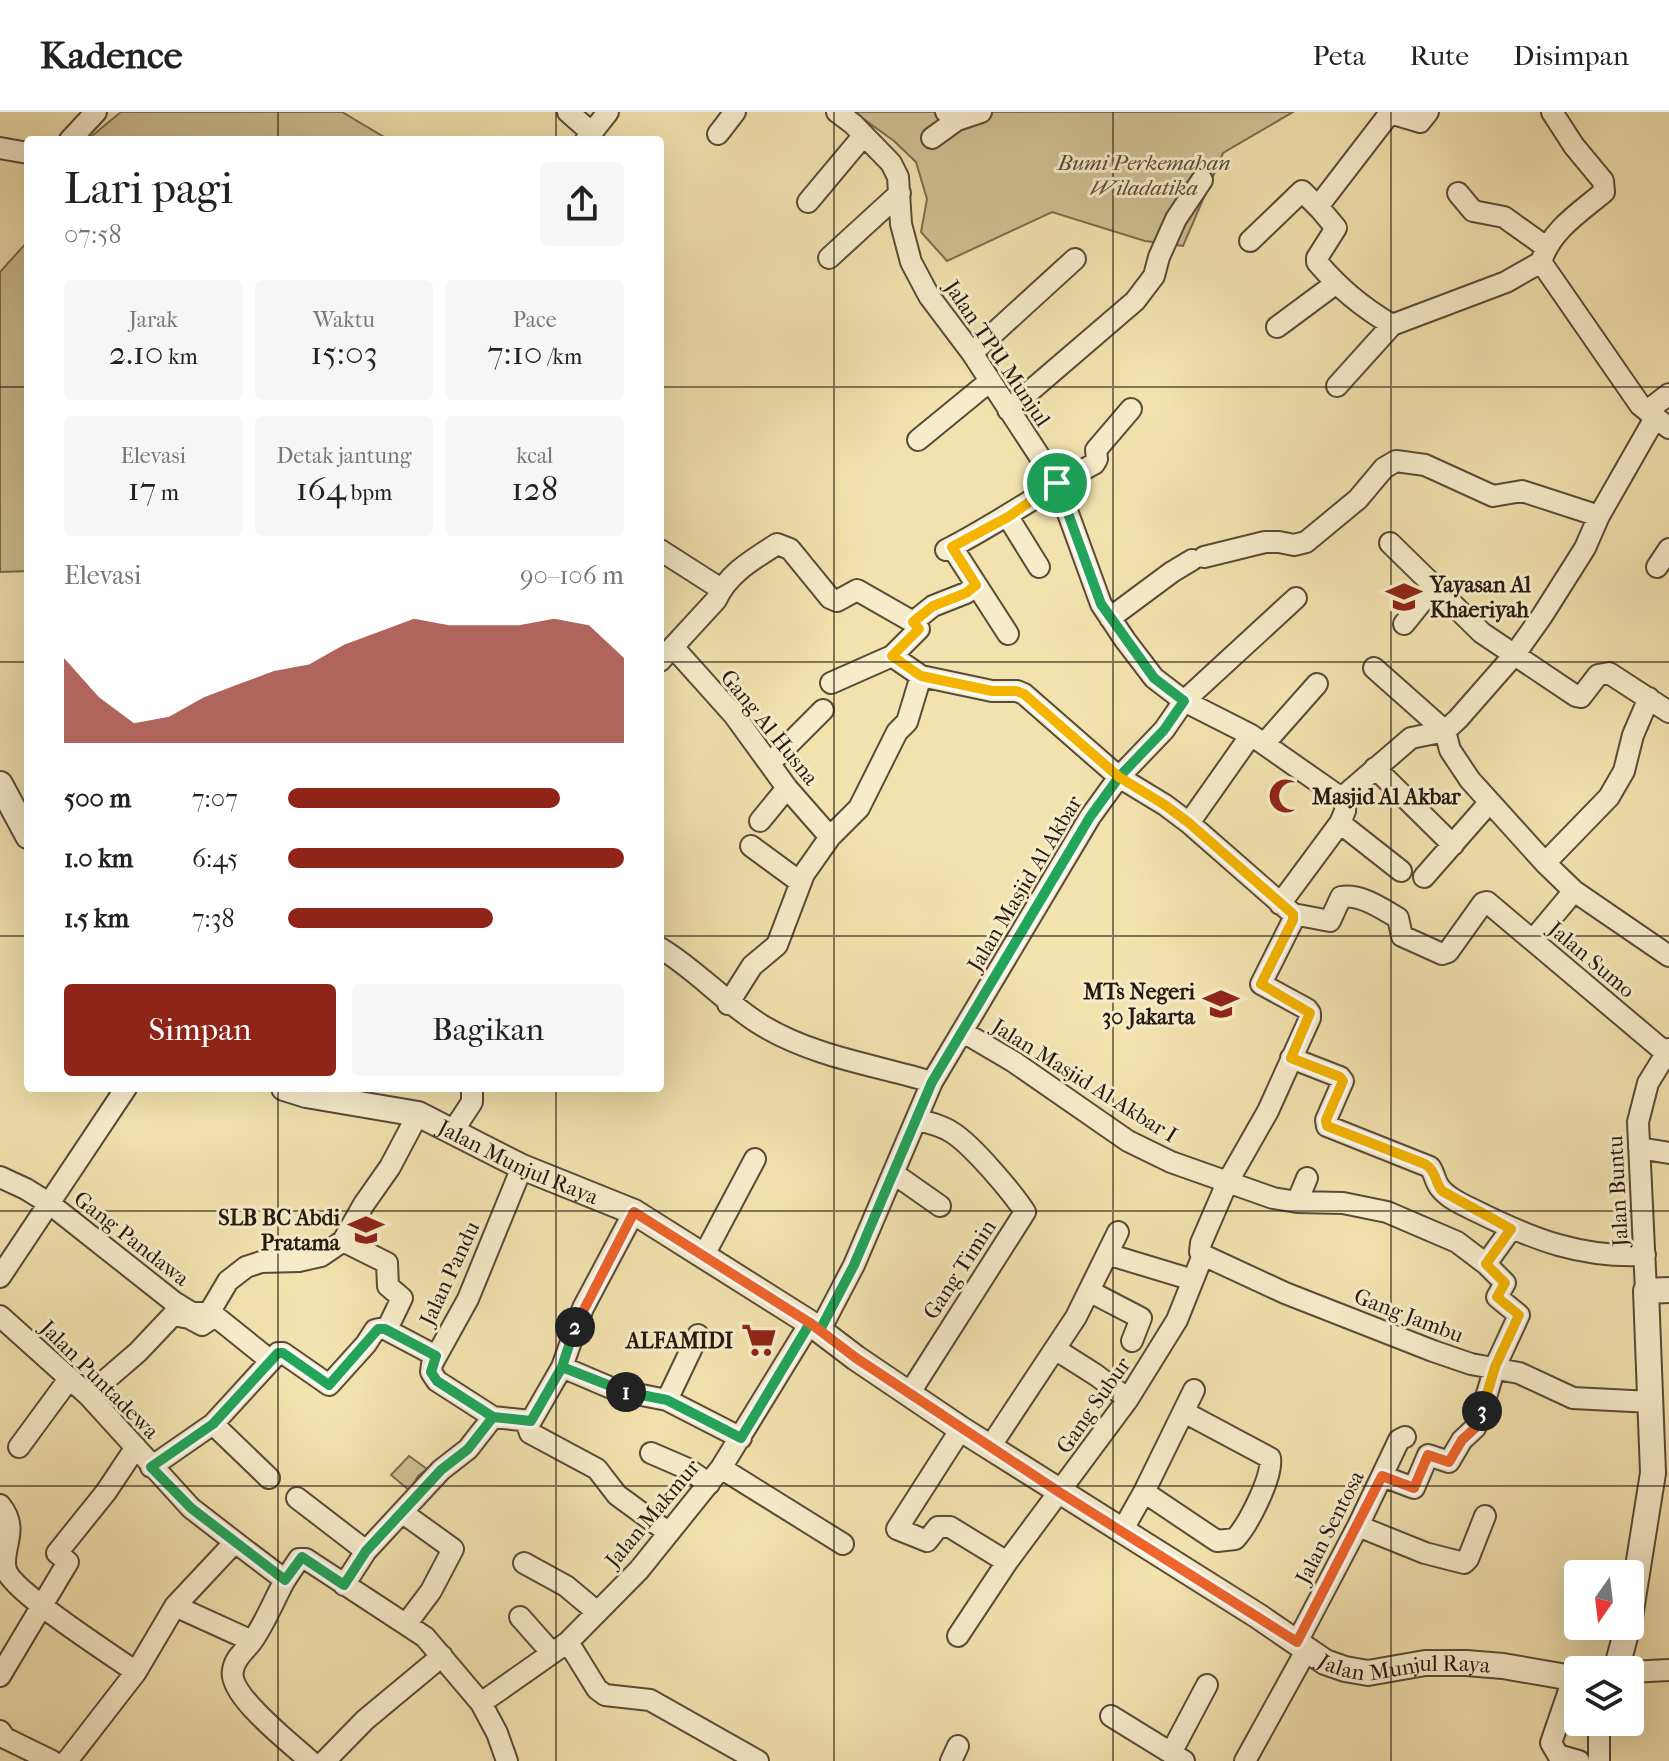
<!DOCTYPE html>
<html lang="id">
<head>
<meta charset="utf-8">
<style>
  body { margin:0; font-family:"IM FELL French Canon",serif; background:#f6f6f6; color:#222; height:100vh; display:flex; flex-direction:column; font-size:30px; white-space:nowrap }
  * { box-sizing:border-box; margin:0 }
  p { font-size:26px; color:#767676 }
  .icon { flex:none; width:44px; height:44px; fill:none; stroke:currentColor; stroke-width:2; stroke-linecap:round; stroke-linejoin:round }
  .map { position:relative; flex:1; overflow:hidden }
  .panel { position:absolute; left:24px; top:24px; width:640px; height:956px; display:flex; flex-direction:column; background:#fff; border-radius:8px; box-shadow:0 8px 32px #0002 }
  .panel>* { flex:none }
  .needle { width:52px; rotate:194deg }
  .tools { position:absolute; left:1564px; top:1448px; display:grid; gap:16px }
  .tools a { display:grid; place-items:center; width:80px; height:80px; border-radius:8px; background:#fff; box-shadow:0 8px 32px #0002; font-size:40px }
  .pin { position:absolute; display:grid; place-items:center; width:68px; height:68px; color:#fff; margin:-34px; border:4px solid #fff; border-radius:50%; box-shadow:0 2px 8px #0007 }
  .km { position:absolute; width:40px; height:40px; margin:-20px; border-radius:50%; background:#222; color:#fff; font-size:22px; line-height:40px; text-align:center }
  .round { display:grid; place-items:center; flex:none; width:84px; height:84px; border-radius:8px; background:#f6f6f6 }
  .summary { display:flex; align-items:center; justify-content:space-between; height:136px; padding:0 40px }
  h1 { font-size:44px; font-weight:600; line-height:60px }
  .metrics { display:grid; grid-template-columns:repeat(3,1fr); gap:12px; height:136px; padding:8px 40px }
  .metrics div { display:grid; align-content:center; border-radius:8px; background:#f6f6f6; text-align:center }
  .metrics b { font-size:34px; font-weight:600 }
  .metrics small { font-size:22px; font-weight:400 }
  .metrics p { font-size:22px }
  .chart { height:224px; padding:16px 40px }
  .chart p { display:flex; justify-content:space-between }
  .chart svg { width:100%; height:144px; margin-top:8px; fill:#8f2418; opacity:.7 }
  .primary-button { display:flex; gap:16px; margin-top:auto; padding:16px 40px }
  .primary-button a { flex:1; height:92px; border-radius:8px; background:#8f2418; color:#fff; font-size:32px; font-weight:600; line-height:92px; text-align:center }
  .primary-button a+a { background:#f6f6f6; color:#222 }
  ul { padding:0 40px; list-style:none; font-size:26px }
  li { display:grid; grid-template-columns:128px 96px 1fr; align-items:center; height:60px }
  li i { height:20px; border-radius:10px; background:#8f2418 }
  header { display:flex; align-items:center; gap:48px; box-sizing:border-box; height:112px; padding:0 40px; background:#fff; border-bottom:2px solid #e0e0e0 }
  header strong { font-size:38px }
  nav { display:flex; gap:44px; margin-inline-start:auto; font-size:28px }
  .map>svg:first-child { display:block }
</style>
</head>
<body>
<header>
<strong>Kadence</strong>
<nav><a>Peta</a><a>Rute</a><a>Disimpan</a></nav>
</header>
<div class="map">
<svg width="1669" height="1649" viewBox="0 0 1669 1649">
  <rect width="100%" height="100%" fill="#f2e2ae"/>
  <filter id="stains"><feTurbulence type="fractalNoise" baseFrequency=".0025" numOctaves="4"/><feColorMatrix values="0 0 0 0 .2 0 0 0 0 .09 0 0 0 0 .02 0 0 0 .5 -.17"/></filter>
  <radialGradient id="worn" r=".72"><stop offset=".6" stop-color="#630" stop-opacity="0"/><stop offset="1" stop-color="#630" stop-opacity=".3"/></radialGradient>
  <path fill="#cfc093" stroke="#7a6c52" stroke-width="2" d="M 121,0 L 342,0 L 389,28 L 87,28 Z
    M 854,0 L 1293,0 L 1223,41 L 1183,134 L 1145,129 L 1052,100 L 947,149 L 921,120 L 927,87 L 916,50 L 894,29 Z
    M 28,129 L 28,459 L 0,460 L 0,160 Z
    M 409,1344 L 427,1357 L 418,1364 L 410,1379 L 391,1363 Z"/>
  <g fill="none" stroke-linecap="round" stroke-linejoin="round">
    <g stroke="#584b38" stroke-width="24">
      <path id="minor" d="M 568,0 L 592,21
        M 837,0 L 853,12 L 891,51 L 898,65 L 901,112 L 911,150 L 929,184 L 972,241 L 1057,371 L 1101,492 L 1125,528 L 1154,566 L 1184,589 L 1251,623 L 1337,683 L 1346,682 L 1411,626 L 1445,619
        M 946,0 L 957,8 L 981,0
        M 718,22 L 735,0
        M 932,26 L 957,8
        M 70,28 L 96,0
        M 586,28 L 608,0
        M 0,36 L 28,41
        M 1458,81 L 1473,99 L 1504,105 L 1546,135
        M 808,90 L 864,23
        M 1250,129 L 1302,79 L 1321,98
        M 829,146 L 900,81
        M 1541,150 L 1640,293 L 1669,316
        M 1392,213 C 1362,195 1340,177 1317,150 L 1317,146 L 1336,116 L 1321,98 L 1320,92 L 1390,1 L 1420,10 L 1428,0
        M 1277,215 L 1335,172
        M 972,241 L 1075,147
        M 1337,274 L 1392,213 L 1506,170 L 1541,150 C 1551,118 1579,101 1604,80 L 1603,69 L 1574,34 L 1552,0
        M 1008,298 L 1135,189 L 1154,164 L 1159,145 L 1176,107 L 1202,68
        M 1647,299 L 1669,282
        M 918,328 L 990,269
        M 1008,405 L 1039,455
        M 1390,431 L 1482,521 L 1576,584 L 1581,585 L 1598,563 L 1609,561 L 1669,600
        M 952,435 L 1008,522
        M 660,438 L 721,477
        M 946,438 C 997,412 1043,379 1094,352 L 1097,347 L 1096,338 L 1131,297
        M 1204,445 L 1265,430 L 1279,430 L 1294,433 L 1306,430 L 1358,387 L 1384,356 L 1396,349 L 1425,353 L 1493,384 L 1522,379 L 1599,404
        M 1657,455 L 1669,437
        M 1110,506 L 1172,460 L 1192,448
        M 913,510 L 933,494 L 966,481 L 976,473
        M 1404,512 L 1433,476
        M 673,535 L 734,603 L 787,676 L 830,725
        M 660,549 L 716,488 C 728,461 754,447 777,432 L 790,437 L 830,486 L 837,489 L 857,478 L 913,510 L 919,517 L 892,544 L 921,564 L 992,579 L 1017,579 L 1024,582 L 1119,665 L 1165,693 L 1189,711 L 1293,802 L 1293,808 L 1261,872 L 1307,897 L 1310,901 L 1310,906 L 1268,999 L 1227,1071 L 1201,1131 L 1200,1140 L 1203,1143 L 1177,1208 L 1128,1287 L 1007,1450 L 958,1524
        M 1374,556 L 1445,619
        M 831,571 L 892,544
        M 1445,619 L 1458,607 L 1515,542 L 1542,504 L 1585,436 L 1599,404 L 1655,306
        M 1445,619 L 1450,638 L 1470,668 L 1545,751 L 1574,779 L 1669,844
        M 1264,632 L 1317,572
        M 770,651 L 823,598
        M 1375,656 L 1453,733
        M 760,709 L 787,676
        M 1189,711 L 1251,623
        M 1340,711 L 1401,759
        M 751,734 L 800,770
        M 1545,751 L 1609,685 L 1624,659 L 1633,623 L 1649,586
        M 1424,765 L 1489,691
        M 1280,792 L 1340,711 L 1345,699 L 1346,682
        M 1293,802 L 1330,809 L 1341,785 C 1361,782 1381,796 1398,806 L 1402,824 L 1442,842 L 1448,840 L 1483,791 L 1487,790 L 1665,940
        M 1533,828 L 1574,779
        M 660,836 C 697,858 726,892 763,914 C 815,945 875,953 932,970
        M 728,892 L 752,854 L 777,833 L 804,762 L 830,725 L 859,696 L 897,620 L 907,610 L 921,564
        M 963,920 L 1014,950 L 1128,1029 L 1171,1050 L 1273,1086 L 1297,1090 L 1343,1091 L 1387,1100 L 1457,1130 L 1486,1152
        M 1291,946 L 1340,965 L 1343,969 L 1326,1008 L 1327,1014 L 1430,1055 C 1435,1062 1435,1071 1441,1077 C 1450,1088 1466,1094 1478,1100 C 1534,1128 1582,1146 1645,1143
        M 453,1019 L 472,990 L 472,976
        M 1639,1036 L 1669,1041
        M 893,1061 L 940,1094
        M 0,1065 L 26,1077 L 50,1092 L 174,1190 L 192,1201 L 209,1201 L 228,1169 L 246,1155 L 261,1150 L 299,1149 L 321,1144 L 343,1129 L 364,1092 L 390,1055 L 418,1002
        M 1297,1090 L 1307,1066
        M 1107,1142 L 1193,1168
        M 704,1143 L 755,1047
        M 1203,1143 L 1285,1181 L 1433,1239 L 1471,1252 L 1519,1261 L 1573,1286 L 1651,1290
        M 0,1165 L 126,976
        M 1089,1179 L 1141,1206 L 1132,1229
        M 1646,1179 L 1638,1010 L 1648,971 L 1669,937
        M 0,1204 L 88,1283 L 191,1396 L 235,1430 L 175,1494 L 136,1560 L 67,1649
        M 385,1217 L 436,1244
        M 820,1218 L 854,1153 L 932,970 L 1090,705 L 1119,665 L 1164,618 L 1184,589 L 1296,486
        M 1055,1237 L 1096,1263 L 1128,1287
        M 562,1255 L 616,1278 L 667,1288 L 741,1326
        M 909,1282 L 1025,1100 C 1012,1080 973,1034 953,1021 C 943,1014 931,1011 918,1008
        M 88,1283 L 138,1240 L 173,1203 L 189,1206 L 202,1213 L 215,1204 L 271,1249
        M 667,1288 L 698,1223
        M 493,1305 L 437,1269 L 431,1260 L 432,1252 L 468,1187 L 522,1055
        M 493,1305 L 531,1309 L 562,1255 L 583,1196 L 634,1100
        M 531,1309 L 528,1315 L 530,1321 L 597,1357 L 617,1383 L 669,1421
        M 213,1312 L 269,1366
        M 961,1317 L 897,1417 L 927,1429 L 938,1415 L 950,1415 L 1007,1450
        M 19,1335 L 69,1267
        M 990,1335 L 1076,1205 L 1118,1120
        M 651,1341 L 688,1357 L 709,1372
        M 151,1355 L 213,1312 L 278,1241 L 283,1241 L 329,1273 L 366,1232 L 375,1218 L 388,1215 L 402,1186 L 388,1174 L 387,1151 L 343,1129
        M 721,1356 L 843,1432
        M 1382,1364 L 1414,1376 L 1428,1343 L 1449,1350 L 1462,1328 L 1475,1316 L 1480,1305 L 1495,1255 L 1519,1203 L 1497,1185 L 1505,1171 L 1486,1152 L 1511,1117
        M 1144,1380 L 1217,1429 L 1235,1427 C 1248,1413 1273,1365 1270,1346 L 1184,1300
        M 297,1386 L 366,1439
        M 0,1393 C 21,1418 0,1437 6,1458 C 13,1480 112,1543 136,1560
        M 403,1401 L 453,1437 L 431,1479 L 407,1511
        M 1358,1414 L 1425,1441 L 1464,1451 L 1468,1447 L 1485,1404
        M 1122,1419 L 1144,1380 L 1194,1278
        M 235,1430 L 285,1468 C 274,1488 266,1509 253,1528 C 246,1538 235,1545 233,1558 C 227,1583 292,1632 310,1649
        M 524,1451 L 566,1474 L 597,1500
        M 285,1468 L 299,1447 L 306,1447 L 425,1525 L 481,1591 L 497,1621 L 507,1649
        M 344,1473 L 366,1439 L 441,1358 L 468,1337 L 493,1305
        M 175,1494 L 252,1529
        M 520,1505 L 551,1540
        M 568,1530 L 597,1577 L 605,1583 L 650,1588 L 758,1649
        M 1297,1530 L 1358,1414 L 1399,1328 L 1405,1325
        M 1630,1560 L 1669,1558
        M 0,1564 L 68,1450 L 57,1441 L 106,1380 L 136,1335
        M 1573,1567 L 1551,1631 L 1558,1643 L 1579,1649
        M 481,1591 L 568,1530 L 639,1458 L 721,1356 L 810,1211
        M 1111,1604 L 1184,1649
        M 0,1619 L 5,1626 L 52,1649
        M 1171,1641 L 1207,1573
        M 325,1649 L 365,1608 L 442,1544
        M 951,1649 L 958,1634
        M 1245,1649 L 1307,1537
        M 1599,1649 L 1599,1610"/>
    </g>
    <g stroke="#584b38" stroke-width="28">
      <g id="tertiary">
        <path d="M 0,672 L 28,724"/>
        <path id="s1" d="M 284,976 L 306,983 L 418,1002 L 522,1055 L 634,1100 L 810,1211 L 856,1246 L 961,1317 L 1258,1504 L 1325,1550 L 1345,1557 L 1368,1561 L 1425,1551 L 1466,1551 L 1503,1554 L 1578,1567"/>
        <path d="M 1630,1505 L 1653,1361 L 1646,1179 L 1669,1178"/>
        <path d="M 1616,1558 L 1628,1514"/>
      </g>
    </g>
    <use href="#minor" stroke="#f7ecca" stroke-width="20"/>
    <use href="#tertiary" stroke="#f7ecca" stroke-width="24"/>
  </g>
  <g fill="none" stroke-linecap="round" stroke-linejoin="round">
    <g stroke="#fff" stroke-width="16">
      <path id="split-1" d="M 626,1280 L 667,1288 L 741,1326 L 810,1211 L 820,1218 L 854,1153 L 932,970 L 1090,705 L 1119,665 L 1164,618 L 1184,589 L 1154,566 L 1101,492 L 1057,371"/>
    </g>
    <g stroke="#fff" stroke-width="16">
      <path id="split-2" d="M 575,1215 L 562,1255 L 531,1309 L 493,1305 L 468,1337 L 441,1358 L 366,1439 L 344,1473 L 302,1445 L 285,1468 L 191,1396 L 151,1355 L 213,1312 L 278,1241 L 283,1241 L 329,1273 L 378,1217 L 385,1217 L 436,1244 L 431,1260 L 437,1269 L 493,1305 L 531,1309 L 562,1255 L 626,1280"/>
    </g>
    <g stroke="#fff" stroke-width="16">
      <path id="split-3" d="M 575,1215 L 634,1100 L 810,1211 L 856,1246 L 1059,1380 L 1297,1530 L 1382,1364 L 1414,1376 L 1428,1343 L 1449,1350 L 1462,1328 L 1475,1316 L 1482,1299"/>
    </g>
    <g stroke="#fff" stroke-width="16">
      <path id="split-4" d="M 1057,371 L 1008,405 L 952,435 L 976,473 L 966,481 L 933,494 L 913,510 L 919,517 L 892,544 L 921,564 L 992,579 L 1017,579 L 1024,582 L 1119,665 L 1165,693 L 1189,711 L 1293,802 L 1293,808 L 1261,872 L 1310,901 L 1291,946 L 1340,965 L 1343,969 L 1326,1008 L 1327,1014 L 1425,1052 C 1436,1059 1435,1070 1442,1079 L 1511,1117 L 1486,1152 L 1505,1171 L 1497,1185 L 1519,1203 L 1495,1255 L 1482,1299"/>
    </g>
    <use href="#split-1" stroke="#22a559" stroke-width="10"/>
    <use href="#split-2" stroke="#22a559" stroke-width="10"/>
    <use href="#split-3" stroke="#f0652b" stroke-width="10"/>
    <use href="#split-4" stroke="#f5b400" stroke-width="10"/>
  </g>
  <path fill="none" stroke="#251911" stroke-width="2" stroke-opacity="0.55" d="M 278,0 L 278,28M 556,0 L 556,28M 834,0 L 834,1649M 1113,0 L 1113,1649M 1391,0 L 1391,1649M 0,275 L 28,275M 660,275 L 1669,275M 0,550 L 28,550M 660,550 L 1669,550M 0,824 L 28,824M 660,824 L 1669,824M 278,976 L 278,1649M 556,976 L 556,1649M 0,1099 L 1669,1099M 0,1374 L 1669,1374"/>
  <defs>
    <g id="school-bare" transform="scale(2.76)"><path d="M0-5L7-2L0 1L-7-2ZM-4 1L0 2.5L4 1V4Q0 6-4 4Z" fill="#8f2418" stroke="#f7ecca" stroke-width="2.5" paint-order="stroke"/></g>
    <g id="mosque-bare" transform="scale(2.76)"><path d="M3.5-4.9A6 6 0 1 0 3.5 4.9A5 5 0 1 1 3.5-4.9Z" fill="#8f2418" stroke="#f7ecca" stroke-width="2.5" paint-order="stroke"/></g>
    <g id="supermarket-bare" transform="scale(2.76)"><path d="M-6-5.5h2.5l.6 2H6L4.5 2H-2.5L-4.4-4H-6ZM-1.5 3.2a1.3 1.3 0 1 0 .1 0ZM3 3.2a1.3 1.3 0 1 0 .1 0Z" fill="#8f2418" stroke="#f7ecca" stroke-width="2.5" paint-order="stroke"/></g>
  </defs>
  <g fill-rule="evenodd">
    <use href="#school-bare" x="1404" y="485"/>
    <use href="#mosque-bare" x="1286" y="684"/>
    <use href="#school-bare" x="1221" y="892"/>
    <use href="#school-bare" x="366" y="1118"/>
    <use href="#supermarket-bare" x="759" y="1228"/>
  </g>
  <g text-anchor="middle" stroke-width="6" stroke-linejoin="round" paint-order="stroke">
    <g font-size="22" font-style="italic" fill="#584b38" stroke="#f7ecca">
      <text x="1144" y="58">Bumi Perkemahan<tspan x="1144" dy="25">Wiladatika</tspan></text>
    </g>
    <g font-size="22" fill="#251911" stroke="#f7ecca">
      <text transform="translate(998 241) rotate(56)" y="8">Jalan TPU Munjul</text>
      <text transform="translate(770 615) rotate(51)" y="8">Gang Al Husna</text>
      <text transform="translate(1024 771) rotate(-59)" y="8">Jalan Masjid Al Akbar</text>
      <text transform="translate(1592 847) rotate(40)" y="8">Jalan Sumo</text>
      <text transform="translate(1085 968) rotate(32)" y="8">Jalan Masjid Al Akbar I</text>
      <text dy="8" stroke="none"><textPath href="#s1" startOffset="248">Jalan Munjul Raya</textPath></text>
      <text transform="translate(1617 1079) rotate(-93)" y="8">Jalan Buntu</text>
      <text transform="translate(132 1126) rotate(38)" y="8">Gang Pandawa</text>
      <text transform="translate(959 1157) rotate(-57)" y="8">Gang Timin</text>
      <text transform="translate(449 1161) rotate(-65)" y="8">Jalan Pandu</text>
      <text transform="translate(1409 1203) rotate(21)" y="8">Gang Jambu</text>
      <text transform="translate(100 1267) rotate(45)" y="8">Jalan Puntadewa</text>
      <text transform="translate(1093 1293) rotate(-55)" y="8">Gang Subur</text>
      <text transform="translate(652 1401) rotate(-50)" y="8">Jalan Makmur</text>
      <text transform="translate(1329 1415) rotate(-63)" y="8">Jalan Sentosa</text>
      <text dy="8" stroke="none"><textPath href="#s1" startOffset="1280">Jalan Munjul Raya</textPath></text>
    </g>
    <g font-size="22" font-weight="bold" fill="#251911" stroke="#f7ecca" text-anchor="end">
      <text x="1430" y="480" text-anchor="start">Yayasan Al<tspan x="1430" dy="25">Khaeriyah</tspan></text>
      <text x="1312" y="692" text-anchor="start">Masjid Al Akbar</text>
      <text x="1195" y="887">MTs Negeri<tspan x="1195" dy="25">30 Jakarta</tspan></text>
      <text x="340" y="1113">SLB BC Abdi<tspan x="340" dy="25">Pratama</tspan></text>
      <text x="733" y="1236">ALFAMIDI</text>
    </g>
  </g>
  <rect width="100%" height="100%" filter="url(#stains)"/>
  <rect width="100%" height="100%" fill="url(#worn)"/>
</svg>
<div class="tools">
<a><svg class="needle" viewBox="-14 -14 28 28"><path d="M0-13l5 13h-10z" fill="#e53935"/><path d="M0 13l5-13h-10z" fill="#767676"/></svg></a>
<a><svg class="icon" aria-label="layers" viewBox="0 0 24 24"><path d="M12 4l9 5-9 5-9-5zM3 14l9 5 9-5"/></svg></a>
</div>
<div class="pin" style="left:1057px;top:371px;background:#1e9e55"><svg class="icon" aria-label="arrive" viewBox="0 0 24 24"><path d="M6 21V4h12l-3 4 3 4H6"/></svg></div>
<b class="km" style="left:626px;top:1280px">1</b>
<b class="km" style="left:575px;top:1215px">2</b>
<b class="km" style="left:1482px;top:1299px">3</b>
<section class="panel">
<div class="summary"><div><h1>Lari pagi</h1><p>07:58</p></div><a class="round"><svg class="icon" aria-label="share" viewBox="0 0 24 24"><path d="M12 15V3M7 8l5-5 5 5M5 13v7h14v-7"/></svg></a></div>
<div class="metrics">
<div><p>Jarak</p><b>2.10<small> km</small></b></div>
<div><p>Waktu</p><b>15:03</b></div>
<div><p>Pace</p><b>7:10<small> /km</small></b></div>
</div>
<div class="metrics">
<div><p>Elevasi</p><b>17<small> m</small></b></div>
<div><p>Detak jantung</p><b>164<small> bpm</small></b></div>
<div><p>kcal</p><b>128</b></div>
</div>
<div class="chart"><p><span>Elevasi</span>90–106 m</p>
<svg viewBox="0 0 160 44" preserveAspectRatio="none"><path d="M0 44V18L10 30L20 38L30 36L40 30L50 26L60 22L70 20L80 14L90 10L100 6L110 8L120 8L130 8L140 6L150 8L160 18V44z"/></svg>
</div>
<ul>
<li><b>500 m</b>7:07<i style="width:81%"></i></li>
<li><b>1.0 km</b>6:45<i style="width:100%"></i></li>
<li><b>1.5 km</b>7:38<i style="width:61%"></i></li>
</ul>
<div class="primary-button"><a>Simpan</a><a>Bagikan</a></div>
</section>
</div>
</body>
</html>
